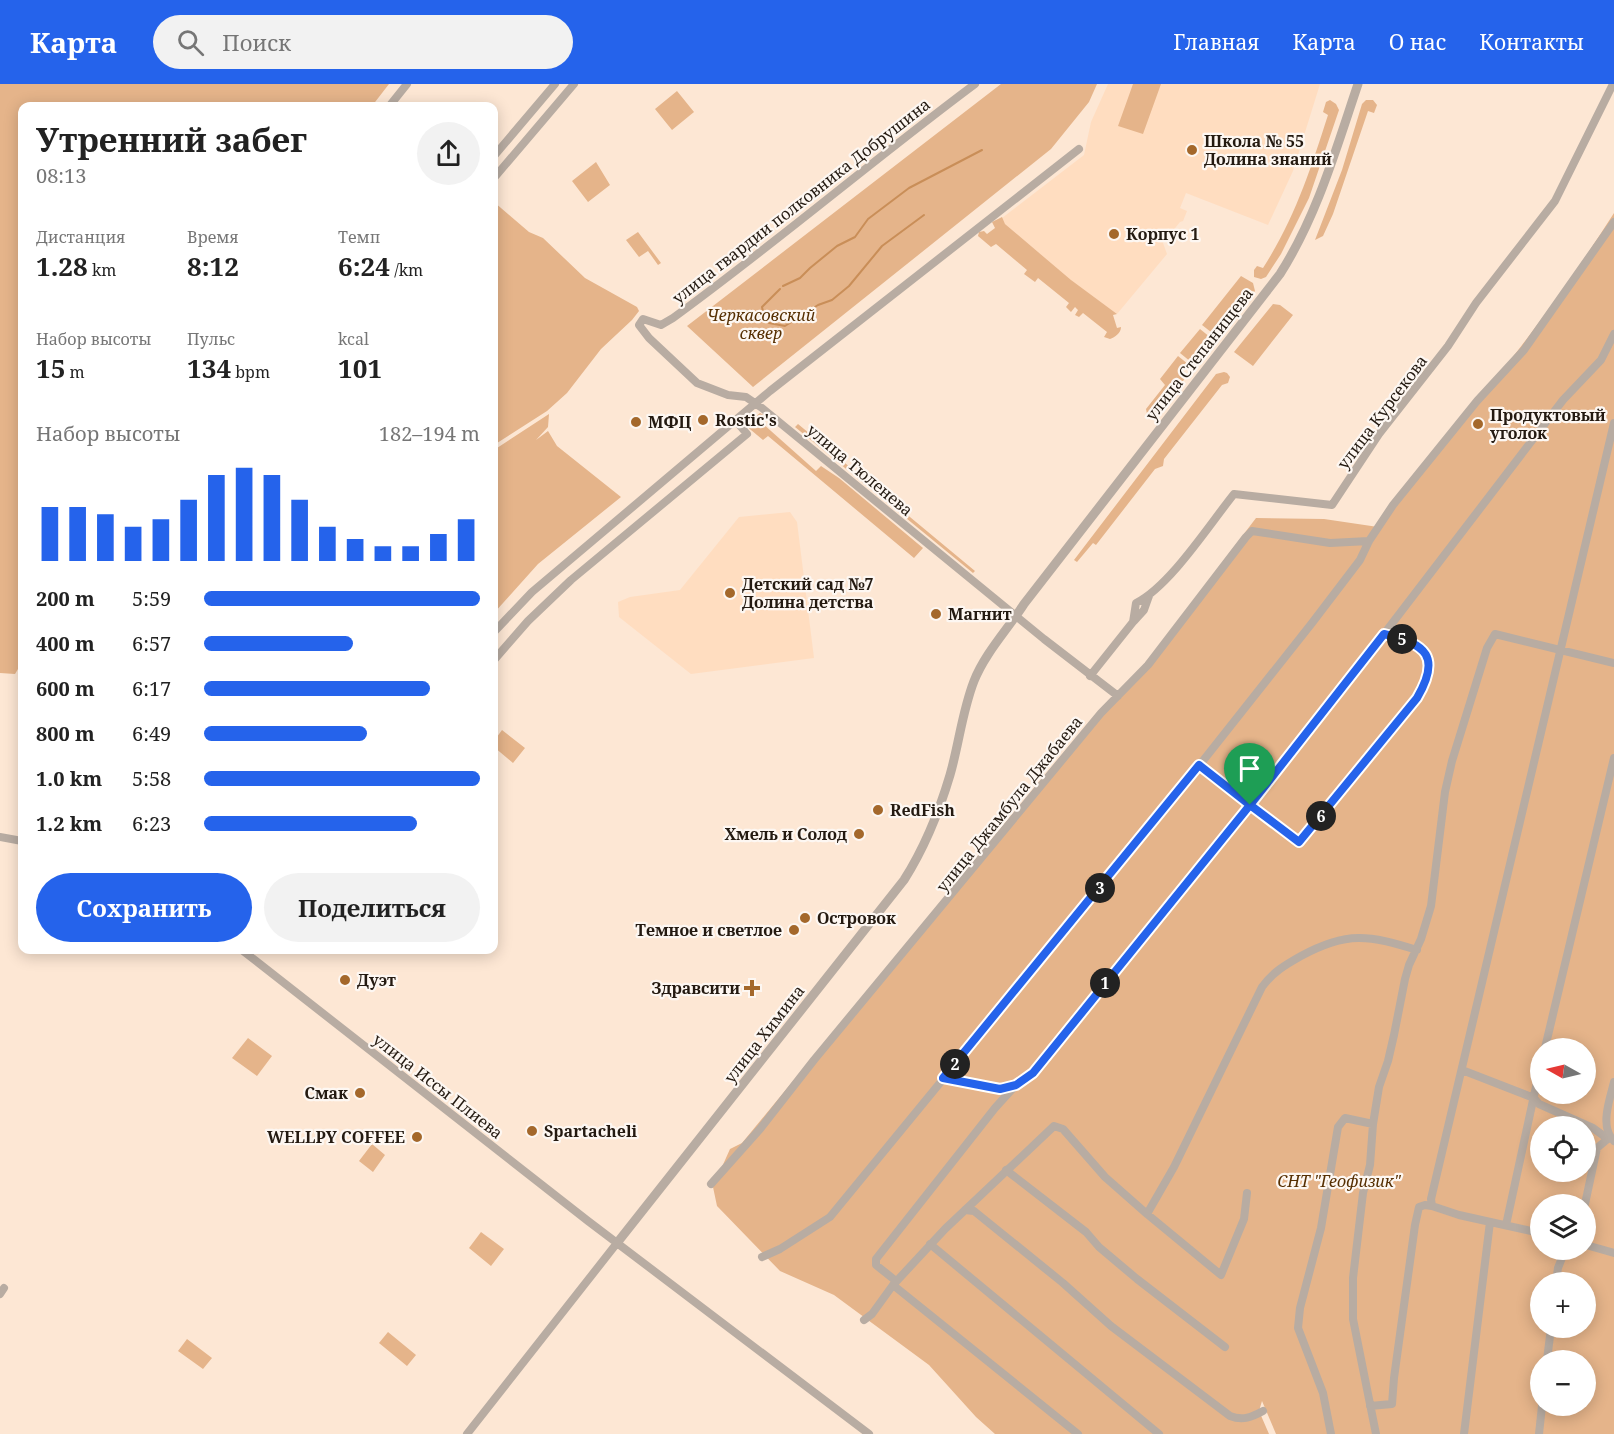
<!DOCTYPE html>
<html lang="ru">
<head>
<meta charset="utf-8">
<style>
  body { margin:0; font-family:"Noto Serif",serif; background:#f2f2f2; color:#222; height:100vh; display:flex; flex-direction:column; font-size:22px; white-space:nowrap }
  * { box-sizing:border-box; margin:0 }
  p { font-size:20px; color:#767676 }
  .icon { flex:none; width:33px; height:33px; fill:none; stroke:currentColor; stroke-width:2; stroke-linecap:round; stroke-linejoin:round }
  .map { position:relative; flex:1; overflow:hidden }
  .drawer { position:absolute; left:18px; top:18px; width:480px; height:852px; display:flex; flex-direction:column; background:#fff; border-radius:12px; box-shadow:0 3px 15px #0003 }
  .drawer>* { flex:none }
  .needle { width:39px; rotate:278deg }
  .fabs { position:absolute; left:1530px; top:954px; display:grid; gap:12px }
  .fabs a { display:grid; place-items:center; width:66px; height:66px; border-radius:50%; background:#fff; box-shadow:0 3px 15px #0003; font-size:30px }
  .pin { position:absolute; display:grid; place-items:center; width:51px; height:51px; color:#fff; margin:-62px -26px; border-radius:50% 50% 50% 0; rotate:-45deg; box-shadow:0 0 6px #0007 }
  .pin .icon { rotate:45deg }
  .km { position:absolute; width:30px; height:30px; margin:-15px; border-radius:50%; background:#222; color:#fff; font-size:16px; line-height:30px; text-align:center }
  .round { display:grid; place-items:center; flex:none; width:63px; height:63px; border-radius:32px; background:#f2f2f2 }
  .headline { display:flex; align-items:center; justify-content:space-between; height:102px; padding:0 18px }
  h1 { font-size:33px; font-weight:700; line-height:45px }
  .metrics { display:grid; grid-template-columns:repeat(3,1fr); gap:9px; height:102px; padding:6px 18px }
  .metrics div { display:grid; align-content:center }
  .metrics b { font-size:26px; font-weight:700 }
  .metrics small { font-size:16px; font-weight:400 }
  .metrics p { font-size:16px }
  .chart { height:168px; padding:12px 18px }
  .chart p { display:flex; justify-content:space-between }
  .chart svg { width:100%; height:108px; margin-top:6px; stroke:#2563eb; stroke-width:6 }
  .primary-button { display:flex; gap:12px; margin-top:auto; padding:12px 18px }
  .primary-button a { flex:1; height:69px; border-radius:36px; background:#2563eb; color:#fff; font-size:24px; font-weight:700; line-height:69px; text-align:center }
  .primary-button a+a { background:#f2f2f2; color:#222 }
  ul { padding:0 18px; list-style:none; font-size:20px }
  li { display:grid; grid-template-columns:96px 72px 1fr; align-items:center; height:45px }
  li i { height:15px; border-radius:8px; background:#2563eb }
  header { display:flex; align-items:center; gap:36px; box-sizing:border-box; height:84px; padding:0 30px; background:#2563eb; color:#fff }
  header strong { font-size:28px }
  nav { display:flex; gap:33px; margin-inline-start:auto; font-size:21px }
  .search { width:420px; height:54px; background:#f2f2f2; display:flex; align-items:center; gap:15px; box-sizing:border-box; padding:0 21px; border-radius:33px; color:#767676; font-size:22px }
  .map>svg:first-child { display:block }
</style>
</head>
<body>
<header>
<strong>Карта</strong>
<div class="search"><svg class="icon" aria-label="search" viewBox="0 0 24 24"><circle cx="10" cy="10" r="6"/><path d="M15 15l6 6"/></svg>Поиск</div>
<nav><a>Главная</a><a>Карта</a><a>О нас</a><a>Контакты</a></nav>
</header>
<div class="map">
<svg width="1614" height="1350" viewBox="0 0 1614 1350">
  <rect width="100%" height="100%" fill="#fde7d4"/>
  <path fill="#ffddc0" d="M 1108,0 L 1320,0 L 1293,87 L 1268,141 L 1186,109 L 1180,124 L 1187,127 L 1183,137 L 1180,138 L 1163,159 L 1167,170 L 1117,230 L 1073,198 L 1005,140 L 1002,134 L 1084,71 L 1091,38 Z
    M 790,428 L 797,438 L 814,574 L 691,590 L 619,533 L 618,518 L 630,513 L 680,506 L 739,433 Z"/>
  <path fill="#e5b48a" fill-rule="evenodd" d="M 0,0 L 389,0 L 372,22 L 22,22 L 22,586 L 18,585 L 15,590 L 0,589 Z
    M 1001,0 L 1097,0 L 1089,18 L 1051,65 L 753,303 L 687,242 Z
    M 1133,0 L 1161,0 L 1143,50 L 1118,42 Z
    M 677,7 L 694,28 L 672,46 L 655,25 Z
    M 1330,16 L 1336,20 L 1339,26 L 1309,114 L 1281,170 L 1266,193 L 1261,195 L 1254,193 L 1254,186 L 1257,182 L 1263,184 C 1295,134 1310,87 1328,31 L 1323,28 L 1326,18 Z
    M 1366,16 L 1373,16 L 1377,21 L 1374,29 L 1368,27 L 1333,130 L 1323,152 L 1315,156 L 1342,86 L 1362,20 Z
    M 596,78 L 610,101 L 588,118 L 572,97 Z
    M 494,118 L 529,148 L 543,154 L 585,194 L 637,223 L 639,227 L 632,236 L 601,265 L 567,309 L 547,327 L 494,361 Z
    M 1614,129 L 1614,1350 L 1276,1350 L 1262,1317 L 1259,1327 L 1269,1350 L 995,1350 L 976,1333 L 929,1281 L 834,1211 L 780,1187 L 717,1122 L 713,1103 L 730,1065 L 742,1059 L 1040,697 L 1110,615 L 1145,580 L 1256,434 L 1324,435 L 1378,443 C 1460,341 1544,240 1614,129 ZM 1540,964 L 1586,964 L 1586,1010 L 1540,1010 ZM 1540,1042 L 1586,1042 L 1586,1088 L 1540,1088 ZM 1540,1120 L 1586,1120 L 1586,1166 L 1540,1166 ZM 1540,1198 L 1586,1198 L 1586,1244 L 1540,1244 ZM 1540,1276 L 1586,1276 L 1586,1322 L 1540,1322 Z
    M 1002,133 L 1005,140 L 1071,196 L 1117,230 L 1113,231 L 1117,244 L 1121,243 C 1121,249 1115,253 1110,255 L 1104,253 L 1107,248 L 1083,229 L 1079,233 L 1075,231 L 1078,226 L 1075,223 L 1071,228 L 1066,223 L 1069,219 L 1038,194 L 1035,198 L 1024,190 L 1027,186 L 996,160 L 991,163 L 978,152 L 979,148 L 984,147 L 987,150 L 995,144 L 992,138 Z
    M 638,148 L 661,179 L 658,181 L 648,167 L 639,173 L 626,156 Z
    M 1241,192 L 1253,199 L 1255,207 L 1220,255 L 1202,241 Z
    M 1273,220 L 1280,221 L 1293,231 L 1253,282 L 1234,268 Z
    M 1200,245 L 1216,258 L 1201,274 L 1197,270 L 1191,278 L 1180,269 Z
    M 1178,272 L 1188,280 L 1182,288 L 1187,291 L 1166,323 L 1156,334 L 1151,334 L 1147,330 L 1146,325 L 1165,301 L 1160,295 Z
    M 1224,288 L 1227,289 L 1230,293 L 1228,299 L 1222,301 L 1164,375 L 1163,382 L 1155,385 L 1096,461 L 1093,459 L 1077,478 L 1074,476 L 1216,290 Z
    M 760,329 L 767,333 L 762,339 L 816,387 L 821,382 L 839,394 L 923,464 L 914,474 L 768,352 L 763,356 L 745,341 Z
    M 549,330 L 548,343 L 536,356 L 548,347 L 557,362 L 621,413 L 538,480 L 494,529 L 494,393 L 498,389 L 494,387 L 494,366 Z
    M 798,340 L 975,487 L 973,489 L 795,343 Z
    M 502,646 L 525,664 L 513,679 L 494,663 L 494,657 Z
    M 248,954 L 272,972 L 257,992 L 232,974 Z
    M 372,1060 L 385,1071 L 373,1088 L 359,1077 Z
    M 481,1148 L 504,1165 L 491,1182 L 469,1164 Z
    M 388,1248 L 416,1271 L 407,1282 L 379,1259 Z
    M 187,1255 L 212,1274 L 203,1285 L 178,1267 Z"/>
  <g fill="none" stroke-linecap="round" stroke-linejoin="round">
    <path stroke="#c98e58" stroke-width="2" d="M 783,202 L 800,194 L 810,184 L 837,162 L 855,153 L 868,135 L 909,104 L 982,66
      M 780,205 L 762,223 L 764,232 L 769,239 L 785,242 L 818,221 L 832,216 L 849,202 L 882,162 L 924,131"/>
    <path stroke="#b8aca2" stroke-width="8" d="M 975,0 C 873,76 776,159 673,234 L 661,241 L 643,235 L 639,241 L 649,254 L 697,299 L 728,311 L 746,313 L 762,324 L 1044,555 L 1118,612
      M 391,20 L 407,0
      M 494,72 L 555,0
      M 494,94 L 574,0
      M 1134,537 L 1144,526 L 1149,512
      M 494,548 L 532,508 L 770,307 L 1079,65
      M 494,576 L 528,537 L 571,496 L 747,350 L 736,337
      M 1090,592 L 1133,538 L 1136,519 C 1170,502 1209,441 1234,410 L 1332,421 L 1379,350 L 1448,262 L 1476,219 L 1555,117 L 1613,0
      M 1199,681 L 1299,758 L 1417,614 C 1441,572 1427,561 1384,550
      M 0,753 L 22,757
      M 242,866 L 588,1137 L 869,1350
      M 1545,964 L 1614,674
      M 1462,986 L 1534,1014 L 1539,1020 L 1593,1044 L 1608,1055
      M 943,994 L 1000,1005 L 1016,1001 L 1033,989 L 1250,721 L 1384,550 L 1563,316 L 1601,276 L 1614,250
      M 1614,998 C 1610,1015 1599,1043 1614,1057
      M 1373,1040 L 1370,1081 L 1363,1109 L 1353,1194 L 1353,1235 L 1376,1350
      M 1006,1086 L 1086,1148 L 1099,1163 L 1137,1195 L 1225,1263
      M 711,1100 L 760,1045 L 814,976 L 1101,629 L 1148,581 L 1246,453 L 1252,447 L 1330,459 L 1369,457
      M 1247,1109 L 1244,1135 L 1221,1191 L 1147,1130 L 1174,1083 L 1262,903 C 1273,888 1285,881 1301,872 C 1347,847 1369,851 1417,866
      M 1585,1120 L 1597,1064 L 1610,1053
      M 965,1126 L 974,1127 L 1063,1199 L 1111,1242 L 1230,1332 C 1243,1337 1252,1333 1263,1327
      M 1506,1141 L 1540,984
      M 1540,1149 L 1459,1131 L 1432,1122 L 1431,1115 L 1614,339
      M 930,1160 L 1159,1350
      M 1586,1161 L 1614,1169
      M 762,1173 L 780,1165 L 830,1133 L 1168,721 L 1312,539 L 1360,476 L 1369,457 L 1393,421 L 1477,317 L 1524,266 L 1614,138
      M 896,1197 L 876,1181 L 876,1175 L 995,1024 L 1015,1002
      M 1556,1198 L 1558,1184 L 1565,1166
      M 0,1210 L 4,1204
      M 864,1236 L 872,1230 L 893,1201
      M 1547,1276 L 1551,1244
      M 1370,1322 L 1392,1320 L 1394,1294 L 1415,1141 L 1419,1123 L 1425,1121 L 1432,1122
      M 467,1350 L 617,1159
      M 1078,1350 L 893,1201 L 945,1145 L 1054,1042 L 1063,1045 L 1105,1093 L 1147,1130
      M 1331,1350 L 1323,1309 L 1298,1244 L 1300,1224 L 1321,1144 L 1338,1043 L 1345,1034 L 1373,1040 L 1379,1003 L 1388,977 L 1394,951 L 1405,895 L 1409,881 L 1421,855 L 1431,822 L 1445,708 L 1452,677 L 1487,564 L 1495,550 L 1614,579
      M 1464,1350 L 1490,1138
      M 1539,1350 L 1542,1322"/>
    <path stroke="#b8aca2" stroke-width="9" d="M 617,1159 L 904,796 C 925,763 939,728 950,691 C 959,660 962,628 974,597 C 985,569 1008,545 1024,520 L 1280,190 C 1317,132 1336,65 1358,0"/>
  </g>
  <g fill="none" stroke-linecap="round" stroke-linejoin="round">
    <g stroke="#fff" stroke-width="12">
      <path id="route" d="M 1250,721 L 1033,989 L 1016,1001 L 1000,1005 L 943,994 L 1199,681 L 1250,721 L 1384,550 C 1427,560 1441,573 1417,614 L 1299,758 L 1250,721"/>
    </g>
    <use href="#route" stroke="#2563eb" stroke-width="8"/>
  </g>
  <g fill="#a4682b" stroke="#fdf7f2" stroke-width="2">
    <circle cx="1192" cy="66" r="6"/>
    <circle cx="1114" cy="150" r="6"/>
    <circle cx="703" cy="336" r="6"/>
    <circle cx="636" cy="338" r="6"/>
    <circle cx="1478" cy="340" r="6"/>
    <circle cx="730" cy="509" r="6"/>
    <circle cx="936" cy="530" r="6"/>
    <circle cx="878" cy="726" r="6"/>
    <circle cx="859" cy="750" r="6"/>
    <circle cx="805" cy="834" r="6"/>
    <circle cx="794" cy="846" r="6"/>
    <circle cx="345" cy="896" r="6"/>
    <path d="M749 895h6v6h6v6h-6v6h-6v-6h-6v-6h6z"/>
    <circle cx="360" cy="1009" r="6"/>
    <circle cx="532" cy="1047" r="6"/>
    <circle cx="417" cy="1053" r="6"/>
  </g>
  <g text-anchor="middle" stroke-width="4.5" stroke-linejoin="round" paint-order="stroke">
    <g font-size="16" font-weight="bold" fill="#241a11" stroke="#fdf7f2" text-anchor="start">
      <text x="1204" y="63">Школа № 55<tspan x="1204" dy="18">Долина знаний</tspan></text>
      <text x="1126" y="156">Корпус 1</text>
      <text x="1490" y="337">Продуктовый<tspan x="1490" dy="18">уголок</tspan></text>
      <text x="715" y="342">Rostic's</text>
      <text x="648" y="344">МФЦ</text>
      <text x="742" y="506">Детский сад №7<tspan x="742" dy="18">Долина детства</tspan></text>
      <text x="948" y="536">Магнит</text>
      <text x="890" y="732">RedFish</text>
      <text x="847" y="756" text-anchor="end">Хмель и Солод</text>
      <text x="817" y="840">Островок</text>
      <text x="782" y="852" text-anchor="end">Темное и светлое</text>
      <text x="357" y="902">Дуэт</text>
      <text x="740" y="910" text-anchor="end">Здравсити</text>
      <text x="348" y="1015" text-anchor="end">Смак</text>
      <text x="544" y="1053">Spartacheli</text>
      <text x="405" y="1059" text-anchor="end">WELLPY COFFEE</text>
    </g>
    <g font-size="16" fill="#241a11" stroke="#fdf7f2">
      <text transform="translate(801 117) rotate(-38)" y="6">улица гвардии полковника Добрушина</text>
      <text transform="translate(1199 270) rotate(-52)" y="6">улица Степанищева</text>
      <text transform="translate(1382 328) rotate(-53)" y="6">улица Курсекова</text>
      <text transform="translate(860 386) rotate(40)" y="6">улица Тюленева</text>
      <text transform="translate(1009 720) rotate(-51)" y="6">улица Джамбула Джабаева</text>
      <text transform="translate(764 950) rotate(-52)" y="6">улица Химина</text>
      <text transform="translate(438 1002) rotate(38)" y="6">улица Иссы Плиева</text>
    </g>
    <g font-size="16" font-style="italic" fill="#562f02" stroke="#fdf7f2">
      <text x="761" y="237">Черкасовский<tspan x="761" dy="18">сквер</tspan></text>
      <text x="1339" y="1103">СНТ "Геофизик"</text>
    </g>
  </g>
</svg>
<div class="fabs">
<a><svg class="needle" viewBox="-14 -14 28 28"><path d="M0-13l5 13h-10z" fill="#e53935"/><path d="M0 13l5-13h-10z" fill="#767676"/></svg></a>
<a><svg class="icon" aria-label="locate" viewBox="0 0 24 24"><circle cx="12" cy="12" r="6"/><path d="M12 2v4M12 18v4M2 12h4M18 12h4"/></svg></a>
<a><svg class="icon" aria-label="layers" viewBox="0 0 24 24"><path d="M12 4l9 5-9 5-9-5zM3 14l9 5 9-5"/></svg></a>
<a>+</a>
<a>−</a>
</div>
<div class="pin" style="left:1250px;top:721px;background:#1e9e55"><svg class="icon" aria-label="arrive" viewBox="0 0 24 24"><path d="M6 21V4h12l-3 4 3 4H6"/></svg></div>
<b class="km" style="left:1105px;top:899px">1</b>
<b class="km" style="left:955px;top:980px">2</b>
<b class="km" style="left:1100px;top:804px">3</b>
<b class="km" style="left:1402px;top:555px">5</b>
<b class="km" style="left:1321px;top:732px">6</b>
<section class="drawer">
<div class="headline"><div><h1>Утренний забег</h1><p>08:13</p></div><a class="round"><svg class="icon" aria-label="share" viewBox="0 0 24 24"><path d="M12 15V3M7 8l5-5 5 5M5 13v7h14v-7"/></svg></a></div>
<div class="metrics">
<div><p>Дистанция</p><b>1.28<small> km</small></b></div>
<div><p>Время</p><b>8:12</b></div>
<div><p>Темп</p><b>6:24<small> /km</small></b></div>
</div>
<div class="metrics">
<div><p>Набор высоты</p><b>15<small> m</small></b></div>
<div><p>Пульс</p><b>134<small> bpm</small></b></div>
<div><p>kcal</p><b>101</b></div>
</div>
<div class="chart"><p><span>Набор высоты</span>182–194 m</p>
<svg viewBox="0 0 160 44" preserveAspectRatio="none"><path d="M5 44V22M15 44V22M25 44V25M35 44V30M45 44V27M55 44V19M65 44V9M75 44V6M85 44V9M95 44V19M105 44V30M115 44V35M125 44V38M135 44V38M145 44V33M155 44V27"/></svg>
</div>
<ul>
<li><b>200 m</b>5:59<i style="width:100%"></i></li>
<li><b>400 m</b>6:57<i style="width:54%"></i></li>
<li><b>600 m</b>6:17<i style="width:82%"></i></li>
<li><b>800 m</b>6:49<i style="width:59%"></i></li>
<li><b>1.0 km</b>5:58<i style="width:100%"></i></li>
<li><b>1.2 km</b>6:23<i style="width:77%"></i></li>
</ul>
<div class="primary-button"><a>Сохранить</a><a>Поделиться</a></div>
</section>
</div>
</body>
</html>
